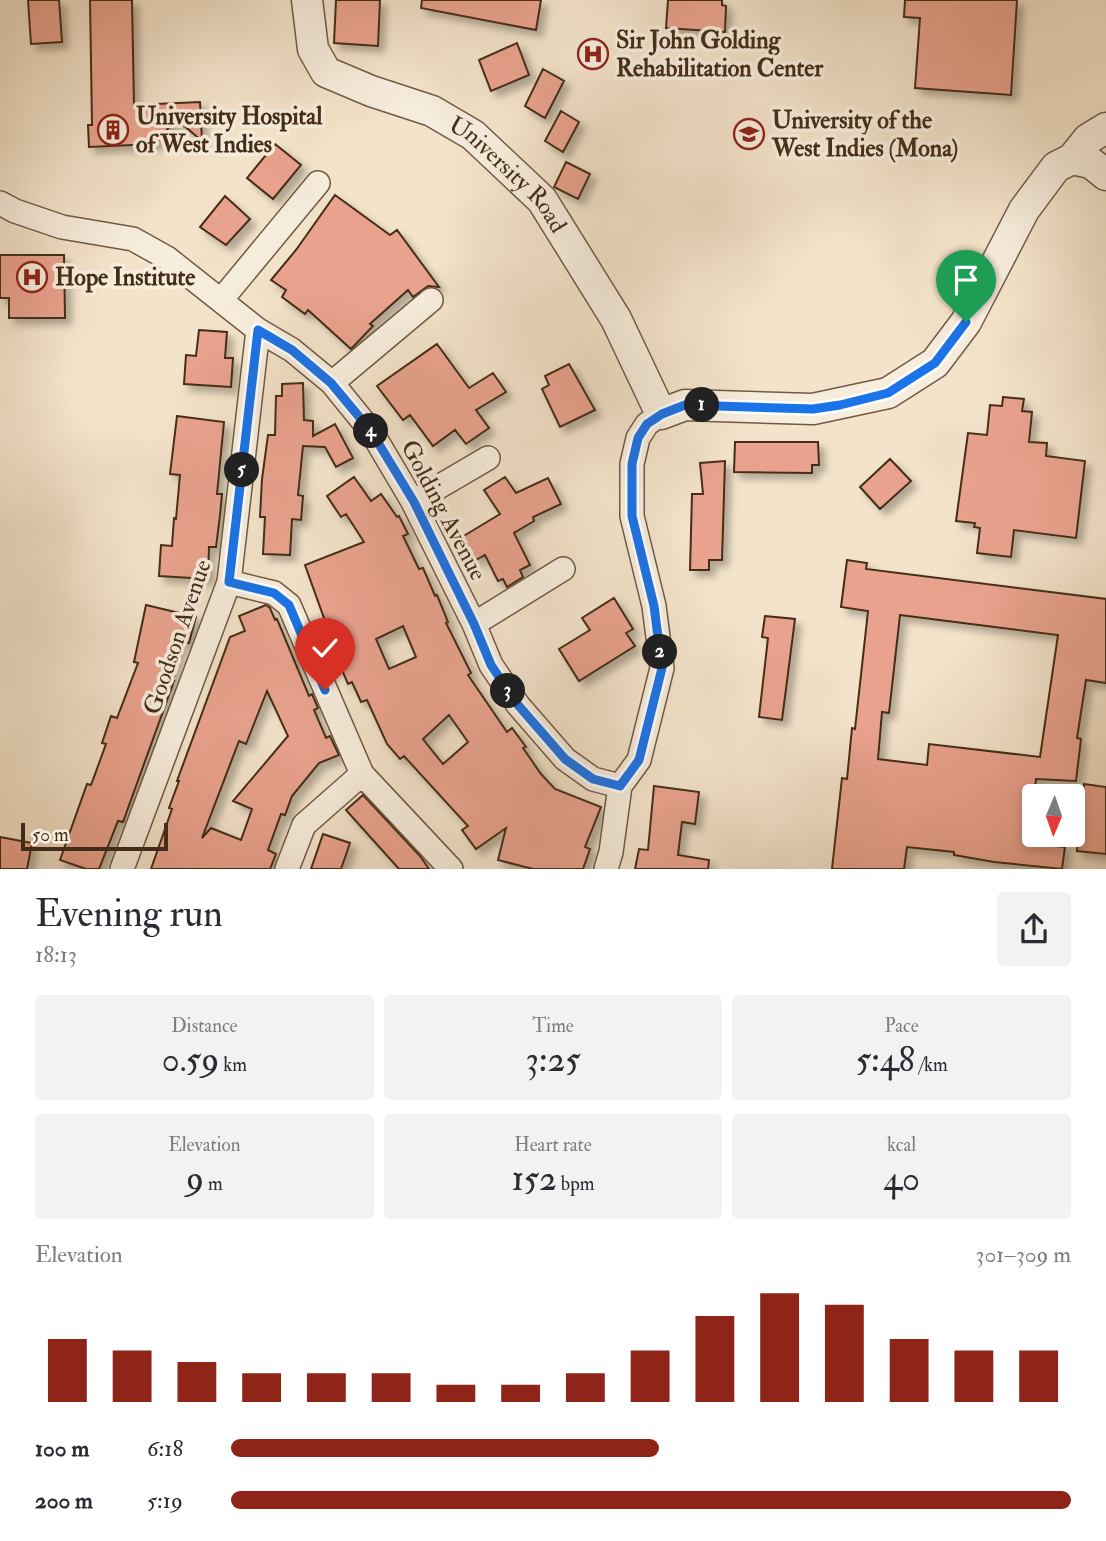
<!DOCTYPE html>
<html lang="en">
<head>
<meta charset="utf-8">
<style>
  body { margin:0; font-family:"IM FELL Double Pica",serif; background:#f2f2f3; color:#2b2b33; height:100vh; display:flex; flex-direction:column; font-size:26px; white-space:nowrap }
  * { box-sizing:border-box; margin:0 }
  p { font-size:23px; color:#7c7c81 }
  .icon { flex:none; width:38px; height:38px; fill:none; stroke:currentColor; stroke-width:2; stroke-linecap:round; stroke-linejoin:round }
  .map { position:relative; height:869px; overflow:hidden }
  .side { display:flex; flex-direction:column; background:#fff; flex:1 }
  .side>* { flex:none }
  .needle { width:46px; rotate:182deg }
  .controls { position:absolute; left:1022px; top:784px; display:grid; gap:14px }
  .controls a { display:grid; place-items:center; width:63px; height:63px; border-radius:7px; background:#fff; box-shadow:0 4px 10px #0003; font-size:35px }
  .scale { position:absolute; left:21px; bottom:18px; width:147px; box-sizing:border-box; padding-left:7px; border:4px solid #442d18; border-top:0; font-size:19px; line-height:24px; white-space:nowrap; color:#442d18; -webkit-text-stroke:5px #f7eddd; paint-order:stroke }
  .pin { position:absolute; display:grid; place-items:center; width:60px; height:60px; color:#fff; margin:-72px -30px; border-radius:50% 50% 50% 0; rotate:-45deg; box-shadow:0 0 7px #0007 }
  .pin .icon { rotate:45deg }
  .km { position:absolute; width:35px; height:35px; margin:-18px; border-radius:50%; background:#222; color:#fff; font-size:19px; line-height:35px; text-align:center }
  .round { display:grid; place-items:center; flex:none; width:74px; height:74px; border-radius:7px; background:#f2f2f3 }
  .summary { display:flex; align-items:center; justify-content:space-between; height:119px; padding:0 35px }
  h1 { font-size:38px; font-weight:600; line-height:52px }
  .figures { display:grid; grid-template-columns:repeat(3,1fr); gap:10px; height:119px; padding:7px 35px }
  .figures div { display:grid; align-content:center; border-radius:7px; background:#f2f2f3; text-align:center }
  .figures b { font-size:35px; font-weight:600 }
  .figures small { font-size:19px; font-weight:400 }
  .figures p { font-size:19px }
  .chart { height:196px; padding:14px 35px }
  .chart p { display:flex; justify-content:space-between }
  .chart svg { width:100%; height:126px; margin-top:7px; stroke:#8f2418; stroke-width:6 }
  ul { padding:0 35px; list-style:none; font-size:23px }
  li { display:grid; grid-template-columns:112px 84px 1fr; align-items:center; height:52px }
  li i { height:18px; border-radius:9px; background:#8f2418 }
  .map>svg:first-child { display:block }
</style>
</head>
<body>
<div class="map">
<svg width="1106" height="869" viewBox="0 0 1106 869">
  <defs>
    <filter id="shadow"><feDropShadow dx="6" dy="6" stdDeviation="3.5" flood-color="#0004"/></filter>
  </defs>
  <rect width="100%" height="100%" fill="#f3e3ca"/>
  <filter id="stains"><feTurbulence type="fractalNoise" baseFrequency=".00286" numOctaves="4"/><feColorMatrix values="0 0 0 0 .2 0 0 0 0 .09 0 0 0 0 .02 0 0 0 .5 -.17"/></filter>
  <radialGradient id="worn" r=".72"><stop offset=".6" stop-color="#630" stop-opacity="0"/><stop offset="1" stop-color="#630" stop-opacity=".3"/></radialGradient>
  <path fill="#e9a28e" stroke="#442d18" stroke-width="2" fill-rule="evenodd" filter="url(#shadow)" d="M 28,0 L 59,0 L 62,42 L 31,44 Z
    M 90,0 L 132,0 L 134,105 L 200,102 L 202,141 L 176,119 L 155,144 L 89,147 L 88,125 L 92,125 Z
    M 336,0 L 380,0 L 378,46 L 334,43 Z
    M 422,0 L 541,0 L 536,30 L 421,8 Z
    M 668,0 L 722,0 L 722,5 L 726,6 L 725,32 L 666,28 Z
    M 905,0 L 1017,0 L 1011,95 L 915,88 L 920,18 L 904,17 Z
    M 517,43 L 529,75 L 491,91 L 479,60 Z
    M 543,69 L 564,81 L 545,118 L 525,106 Z
    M 561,111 L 579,122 L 563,152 L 545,141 Z
    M 275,144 L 301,165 L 273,199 L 247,178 Z
    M 566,162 L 590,174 L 578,199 L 554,187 Z
    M 335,195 L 390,235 L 397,230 L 439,287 L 428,286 L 413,297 L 408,290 L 370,324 L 373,326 L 351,349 L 308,310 L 305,314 L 282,297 L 286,290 L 271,280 L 296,250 Z
    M 225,196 L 250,219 L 226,245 L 200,227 Z
    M 0,255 L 64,255 L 65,318 L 9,318 L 9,298 L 0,298 Z
    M 199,330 L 227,332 L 225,358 L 233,358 L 231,387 L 184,384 L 186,355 L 196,356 Z
    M 437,344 L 469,388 L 493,373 L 506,392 L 476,410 L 489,428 L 466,444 L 455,430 L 433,446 L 410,415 L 403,420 L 377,386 Z
    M 569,364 L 595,410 L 560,427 L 542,389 L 549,385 L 545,376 Z
    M 303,383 L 304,420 L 313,421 L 313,436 L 335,424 L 353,458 L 336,467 L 325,447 L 303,446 L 298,495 L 303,496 L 301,520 L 292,519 L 290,555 L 263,554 L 265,517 L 260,517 L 262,479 L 268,435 L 275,435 L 276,396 L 282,396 L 282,384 Z
    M 1003,397 L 1024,399 L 1022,411 L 1032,412 L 1029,442 L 1047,443 L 1046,456 L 1085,461 L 1076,538 L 1014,530 L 1011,557 L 977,553 L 980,528 L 974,527 L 975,523 L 956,521 L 968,433 L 987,435 L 990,405 L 1002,406 Z
    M 177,416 L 224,422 L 217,494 L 222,494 L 220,515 L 216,547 L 209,547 L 208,579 L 159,576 L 161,545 L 172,546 L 174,518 L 176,519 L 180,475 L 170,474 Z
    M 735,442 L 818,442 L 819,465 L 812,465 L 812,473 L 734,472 Z
    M 890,459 L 911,481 L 880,509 L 860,487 Z
    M 725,461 L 722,560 L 709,560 L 709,570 L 690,570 L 692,494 L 703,494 L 700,463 Z
    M 354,477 L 371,501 L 381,494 L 397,517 L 399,516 L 408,534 L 403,536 L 419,569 L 423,568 L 435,596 L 437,595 L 448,622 L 446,623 L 471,673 L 468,675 L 507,732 L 512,728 L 526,747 L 523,748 L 541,774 L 555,789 L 601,807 L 585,847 L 590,849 L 583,869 L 533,869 L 498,860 L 506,828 L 476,849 L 462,830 L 468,826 L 404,756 L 400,759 L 387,744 L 367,700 L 361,702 L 352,682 L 348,684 L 326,633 L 329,632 L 305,565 L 364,542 L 346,514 L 341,517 L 327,496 ZM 403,626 L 416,657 L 389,669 L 376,639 ZM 449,715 L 468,742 L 443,764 L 423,739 Z
    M 505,477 L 516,493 L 548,478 L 561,504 L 533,517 L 534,521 L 514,533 L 530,565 L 520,570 L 523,577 L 507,587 L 503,579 L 498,581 L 485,555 L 476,560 L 462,537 L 500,514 L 484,490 Z
    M 847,560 L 867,563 L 866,569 L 1106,599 L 1106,683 L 1086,680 L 1077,738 L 1081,739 L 1076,781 L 1036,779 L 1029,843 L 1065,847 L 1062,869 L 994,862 L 954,855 L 954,852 L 907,847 L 904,869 L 832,869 L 842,778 L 847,779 L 852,728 L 855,729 L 868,611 L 841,607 ZM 900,615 L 1058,635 L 1040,757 L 929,744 L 927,765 L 878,759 L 882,712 L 889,713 Z
    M 614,598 L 633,629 L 626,633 L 635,646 L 579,681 L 559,649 L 590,630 L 582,618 Z
    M 146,605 L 196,617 L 189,643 L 181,641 L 171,681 L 174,681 L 123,822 L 118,821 L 99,869 L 86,869 L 60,860 L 87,784 L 91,785 L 106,744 L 102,743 L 111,716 L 117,718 L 138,663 L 134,662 Z
    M 266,605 L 270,608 L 275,620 L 277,619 L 309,696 L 312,694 L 318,708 L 314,710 L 326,738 L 330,736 L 339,755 L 319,763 L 292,796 L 285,815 L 281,814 L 268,850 L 276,854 L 270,869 L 151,869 L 172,809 L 169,808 L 179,781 L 177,781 L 230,637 L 245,631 L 239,616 ZM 267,691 L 288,736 L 233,801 L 252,809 L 241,840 L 211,828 L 202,838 L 239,741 L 246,744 Z
    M 765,616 L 795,619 L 782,720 L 759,717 L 768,638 L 762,637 Z
    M 1084,784 L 1106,787 L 1106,854 L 1077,851 Z
    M 654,786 L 699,792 L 695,824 L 682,822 L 678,855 L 709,860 L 708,869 L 635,869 L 639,849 L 648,850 Z
    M 363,795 L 420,856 L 429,869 L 399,869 L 346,810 Z
    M 323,834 L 350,843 L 341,869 L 311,869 Z
    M 0,837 L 32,843 L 27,869 L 0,869 Z"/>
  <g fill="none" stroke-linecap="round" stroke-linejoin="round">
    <g stroke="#705a44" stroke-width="26">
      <path id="minor" d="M 0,203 L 15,211 L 62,227 L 133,239 L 167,258 L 258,330 L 292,350 L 332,383 L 371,431 L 413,502 L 474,624 L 491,665 L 518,705 L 565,759 L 593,779 L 620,786
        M 222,299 L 318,183
        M 332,383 L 431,300
        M 413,502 L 488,458
        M 229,582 L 274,593 L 289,605 L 362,774 L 451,869
        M 474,624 L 563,569
        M 122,869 L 229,582 L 258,330
        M 287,869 L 304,825 L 362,774
        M 606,869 L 611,852 L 620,786 L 639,760 L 662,668 L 654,606 L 632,516 L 632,464 L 638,438 L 647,424 L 661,414"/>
    </g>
    <g stroke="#705a44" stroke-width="33">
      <g id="tertiary">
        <path id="s1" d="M 307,0 L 313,49 L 326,72 L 371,91 L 432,111 L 473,135 L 542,200 L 616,319 L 661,414 L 685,405 L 813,409 L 888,393 L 935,363 L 966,322 L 1024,210 L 1056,167 L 1072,159 L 1091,163 L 1106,175"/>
        <path d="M 1072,159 L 1088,139 L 1106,128"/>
      </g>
    </g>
    <use href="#minor" stroke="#f7eddd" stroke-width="23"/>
    <use href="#tertiary" stroke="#f7eddd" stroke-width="30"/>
  </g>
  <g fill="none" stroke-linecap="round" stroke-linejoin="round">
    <g stroke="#fff" stroke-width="14">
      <path id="route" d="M 325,690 L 289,605 L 274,593 L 229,582 L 258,330 L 292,350 L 331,383 L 371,431 L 414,502 L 474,624 L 491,665 L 518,705 L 565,759 L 593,779 L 620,786 L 639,760 L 662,668 L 654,606 L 632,516 L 632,464 L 638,438 L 647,424 L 662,414 L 685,405 L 813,409 L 840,405 L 888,393 L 935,363 L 966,322"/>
    </g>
    <use href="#route" stroke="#1a73e8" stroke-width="9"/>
  </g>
  <defs>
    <g id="hospital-ring" transform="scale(1.575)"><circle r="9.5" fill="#f7eddd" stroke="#8f2418" stroke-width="1.5"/><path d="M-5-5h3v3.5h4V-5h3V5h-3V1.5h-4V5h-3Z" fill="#8f2418"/></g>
    <g id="building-ring" transform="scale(1.575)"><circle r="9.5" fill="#f7eddd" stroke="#8f2418" stroke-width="1.5"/><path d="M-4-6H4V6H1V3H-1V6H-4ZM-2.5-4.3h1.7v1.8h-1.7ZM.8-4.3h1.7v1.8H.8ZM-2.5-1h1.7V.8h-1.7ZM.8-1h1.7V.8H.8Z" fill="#8f2418"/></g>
    <g id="university-ring" transform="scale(1.575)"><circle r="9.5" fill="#f7eddd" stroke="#8f2418" stroke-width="1.5"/><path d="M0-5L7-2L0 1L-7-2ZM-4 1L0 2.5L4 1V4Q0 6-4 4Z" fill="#8f2418"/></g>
  </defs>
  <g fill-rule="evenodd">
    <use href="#hospital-ring" x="593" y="54"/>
    <use href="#building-ring" x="113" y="130"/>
    <use href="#university-ring" x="749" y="134"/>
    <use href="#hospital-ring" x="32" y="277"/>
  </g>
  <g text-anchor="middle" stroke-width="7" stroke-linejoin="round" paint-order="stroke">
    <g font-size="24" font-weight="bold" fill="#442d18" stroke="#f7eddd" text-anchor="start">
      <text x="616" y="48">Sir John Golding<tspan x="616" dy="28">Rehabilitation Center</tspan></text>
      <text x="136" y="124">University Hospital<tspan x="136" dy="28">of West Indies</tspan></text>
      <text x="772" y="128">University of the<tspan x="772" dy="28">West Indies (Mona)</tspan></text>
      <text x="55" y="285">Hope Institute</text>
    </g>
    <g font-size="24" fill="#442d18" stroke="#f7eddd">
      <text dy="8" stroke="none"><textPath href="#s1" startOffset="289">University Road</textPath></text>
      <text transform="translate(444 510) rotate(62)" y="8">Golding Avenue</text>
      <text transform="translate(177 637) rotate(-71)" y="8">Goodson Avenue</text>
    </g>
  </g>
  <rect width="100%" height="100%" filter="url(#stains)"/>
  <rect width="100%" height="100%" fill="url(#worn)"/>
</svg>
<div class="controls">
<a><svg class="needle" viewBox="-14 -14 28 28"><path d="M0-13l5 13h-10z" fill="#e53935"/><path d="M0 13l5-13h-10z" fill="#7c7c81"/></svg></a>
</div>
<div class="scale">50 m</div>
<div class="pin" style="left:966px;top:322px;background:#1e9e55"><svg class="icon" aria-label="arrive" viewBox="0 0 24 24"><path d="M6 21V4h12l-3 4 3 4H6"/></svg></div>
<div class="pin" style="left:325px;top:690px;background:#d93025"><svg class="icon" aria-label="check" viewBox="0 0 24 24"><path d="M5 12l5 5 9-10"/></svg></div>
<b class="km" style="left:702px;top:405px">1</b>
<b class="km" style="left:660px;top:652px">2</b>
<b class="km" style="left:508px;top:691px">3</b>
<b class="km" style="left:371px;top:431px">4</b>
<b class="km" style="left:242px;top:470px">5</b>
</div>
<section class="side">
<div class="summary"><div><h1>Evening run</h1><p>18:13</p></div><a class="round"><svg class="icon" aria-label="share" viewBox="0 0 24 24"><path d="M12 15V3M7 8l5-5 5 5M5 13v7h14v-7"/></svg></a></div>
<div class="figures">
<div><p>Distance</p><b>0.59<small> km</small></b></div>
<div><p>Time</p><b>3:25</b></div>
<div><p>Pace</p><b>5:48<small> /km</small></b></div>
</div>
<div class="figures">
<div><p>Elevation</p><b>9<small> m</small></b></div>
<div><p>Heart rate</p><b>152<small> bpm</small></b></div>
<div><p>kcal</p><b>40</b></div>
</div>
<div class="chart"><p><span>Elevation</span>301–309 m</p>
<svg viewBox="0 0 160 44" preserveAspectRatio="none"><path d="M5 44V22M15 44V26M25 44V30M35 44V34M45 44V34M55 44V34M65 44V38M75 44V38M85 44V34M95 44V26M105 44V14M115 44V6M125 44V10M135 44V22M145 44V26M155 44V26"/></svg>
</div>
<ul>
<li><b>100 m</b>6:18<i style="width:51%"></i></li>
<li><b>200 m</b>5:19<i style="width:100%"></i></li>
</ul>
</section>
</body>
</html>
